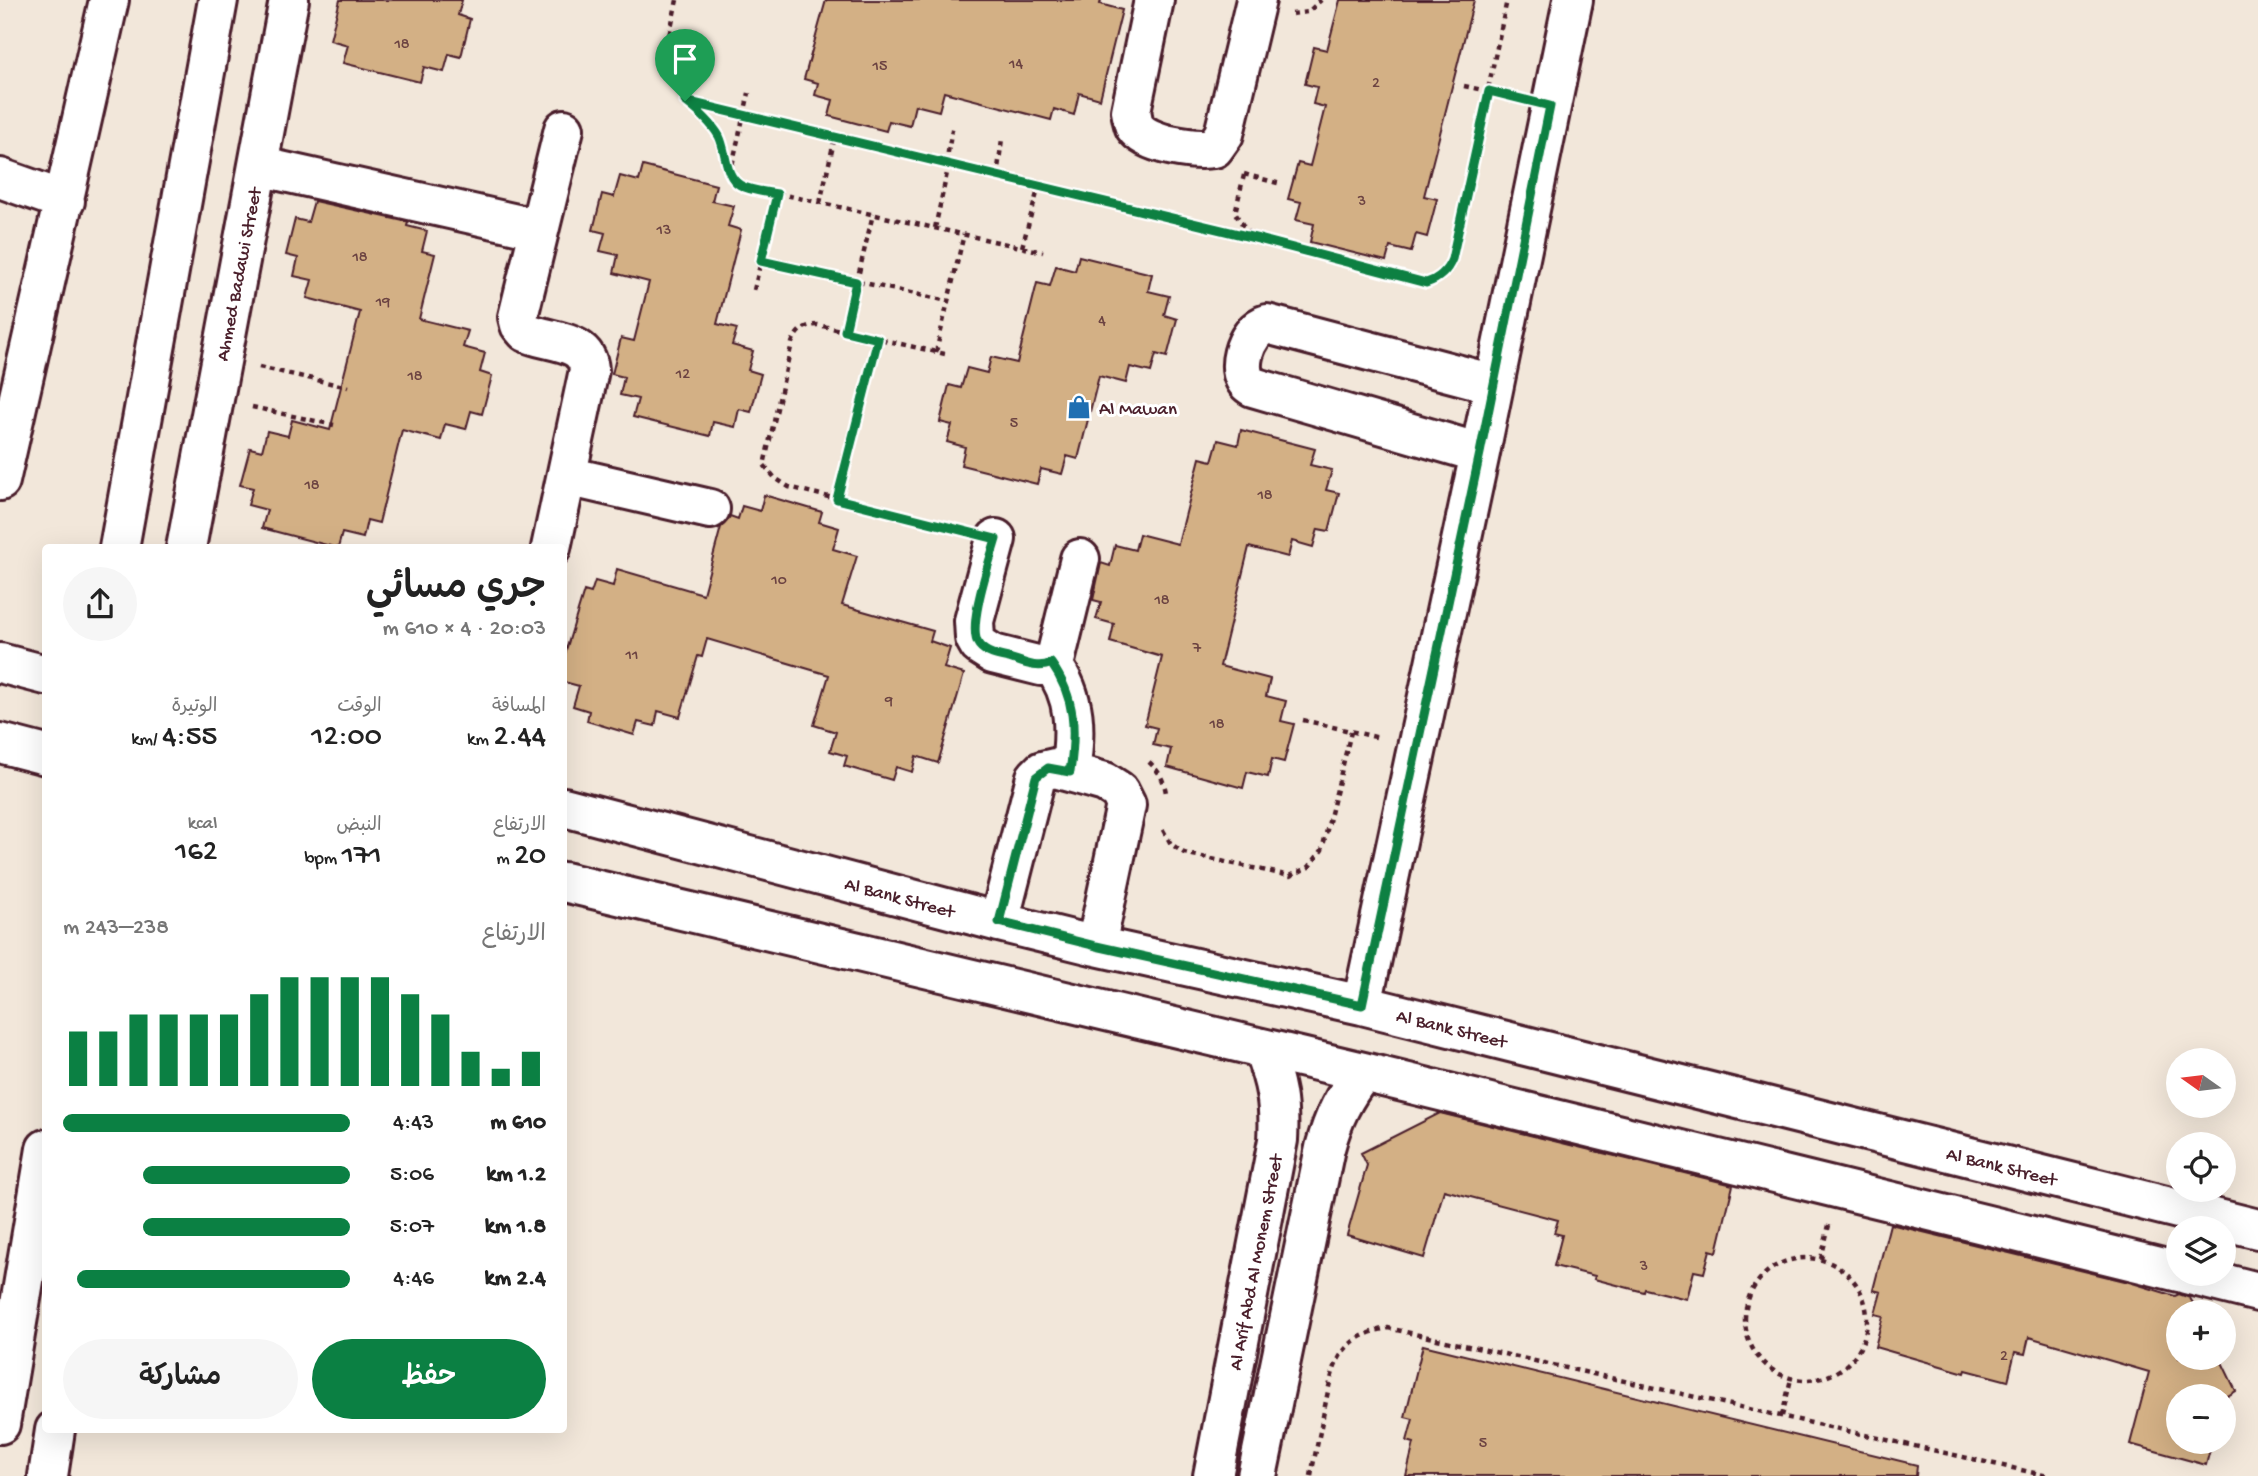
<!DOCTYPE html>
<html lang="ar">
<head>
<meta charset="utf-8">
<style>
  body { margin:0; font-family:"Gochi Hand","Playpen Sans Arabic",sans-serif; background:#f6f6f6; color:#222; direction:rtl; height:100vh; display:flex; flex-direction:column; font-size:26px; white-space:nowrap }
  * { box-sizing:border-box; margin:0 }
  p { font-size:23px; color:#767676 }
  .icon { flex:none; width:38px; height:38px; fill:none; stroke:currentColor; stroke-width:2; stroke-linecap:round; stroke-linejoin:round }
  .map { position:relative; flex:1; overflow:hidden; direction:ltr }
  .sheet { position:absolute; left:42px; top:544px; width:525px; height:889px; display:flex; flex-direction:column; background:#fff; border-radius:7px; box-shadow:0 7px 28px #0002; direction:rtl }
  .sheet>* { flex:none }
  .needle { width:46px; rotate:284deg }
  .tools { position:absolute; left:2166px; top:1048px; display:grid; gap:14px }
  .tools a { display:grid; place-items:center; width:70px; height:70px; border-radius:50%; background:#fff; box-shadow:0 7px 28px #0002; font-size:35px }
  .pin { position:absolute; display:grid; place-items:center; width:60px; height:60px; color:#fff; margin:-72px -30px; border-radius:50% 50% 50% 0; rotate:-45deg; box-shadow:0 0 7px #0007 }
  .pin .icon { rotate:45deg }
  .round { display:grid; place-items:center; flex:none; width:74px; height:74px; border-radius:37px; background:#f6f6f6 }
  .head { display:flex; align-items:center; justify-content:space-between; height:119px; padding:0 21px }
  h1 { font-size:38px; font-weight:600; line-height:52px }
  .stats { display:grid; grid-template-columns:repeat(3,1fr); gap:10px; height:119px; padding:7px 21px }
  .stats div { display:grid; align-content:center }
  .stats b { font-size:30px; font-weight:600 }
  .stats small { font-size:19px; font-weight:400 }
  .stats p { font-size:19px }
  .chart { height:196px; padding:14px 21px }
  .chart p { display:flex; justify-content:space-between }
  .chart svg { width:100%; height:126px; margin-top:7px; stroke:#0b8043; stroke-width:6 }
  .button { display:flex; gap:14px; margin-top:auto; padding:14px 21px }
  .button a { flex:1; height:80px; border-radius:42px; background:#0b8043; color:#fff; font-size:28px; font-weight:600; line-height:80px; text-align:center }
  .button a+a { background:#f6f6f6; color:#222 }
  ul { padding:0 21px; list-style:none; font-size:23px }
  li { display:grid; grid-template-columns:112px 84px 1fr; align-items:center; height:52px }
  li i { height:18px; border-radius:9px; background:#0b8043 }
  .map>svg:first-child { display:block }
</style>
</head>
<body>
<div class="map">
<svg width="2258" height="1476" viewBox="0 0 2258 1476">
  <rect width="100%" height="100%" fill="#f2e7da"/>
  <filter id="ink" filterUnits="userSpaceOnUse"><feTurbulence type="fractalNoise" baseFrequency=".0143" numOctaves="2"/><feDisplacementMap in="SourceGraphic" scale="14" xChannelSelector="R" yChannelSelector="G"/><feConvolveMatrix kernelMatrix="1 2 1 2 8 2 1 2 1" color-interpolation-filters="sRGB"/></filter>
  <g filter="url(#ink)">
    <path fill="#d3b085" stroke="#4a1f2b" stroke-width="2" d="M 340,0 L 462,0 L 458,15 L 470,19 L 461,57 L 449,54 L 444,72 L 424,67 L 420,82 L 343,63 L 348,45 L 330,40 Z
      M 826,0 L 1101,0 L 1100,4 L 1122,10 L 1100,99 L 1079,93 L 1074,115 L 1054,109 L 1051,120 L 944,92 L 939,111 L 915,105 L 910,126 L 889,121 L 886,131 L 829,116 L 833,100 L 815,95 L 818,83 L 804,79 Z
      M 1340,0 L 1474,0 L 1424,196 L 1437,199 L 1427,237 L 1416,234 L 1411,252 L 1390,247 L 1386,261 L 1310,242 L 1314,224 L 1296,220 L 1301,202 L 1288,199 L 1298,163 L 1310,166 L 1325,107 L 1313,104 L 1317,87 L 1305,84 L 1314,47 L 1327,50 Z
      M 643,166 L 716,185 L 712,201 L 734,206 L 728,226 L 741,230 L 717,324 L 737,329 L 732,345 L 753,351 L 748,370 L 761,374 L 751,412 L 739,409 L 735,427 L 713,422 L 710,436 L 633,417 L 638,399 L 620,395 L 624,377 L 612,374 L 621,338 L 634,341 L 649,282 L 614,273 L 618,255 L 600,251 L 605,233 L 593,230 L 602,194 L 614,197 L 620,176 L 639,181 Z
      M 314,201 L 408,222 L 407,226 L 427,231 L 422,251 L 435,254 L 419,319 L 468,331 L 463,347 L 485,353 L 480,372 L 492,376 L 482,414 L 471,411 L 466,429 L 445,424 L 441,440 L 402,430 L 379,523 L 367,520 L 363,538 L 342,533 L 338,548 L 262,528 L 267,510 L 248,505 L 253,488 L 240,485 L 250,448 L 262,451 L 267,431 L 288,436 L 292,420 L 330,430 L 360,312 L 307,298 L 312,280 L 294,276 L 298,258 L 286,255 L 295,219 L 308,222 Z
      M 1079,256 L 1152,274 L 1148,291 L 1169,296 L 1164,315 L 1177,319 L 1167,357 L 1156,354 L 1151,372 L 1130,367 L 1126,383 L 1099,376 L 1078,459 L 1067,456 L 1062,474 L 1041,469 L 1037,484 L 961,465 L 965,447 L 947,442 L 952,425 L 940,422 L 949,385 L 961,388 L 967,368 L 987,373 L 991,357 L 1017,363 L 1037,283 L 1050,286 L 1056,266 L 1075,271 Z
      M 1241,430 L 1315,449 L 1310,465 L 1332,470 L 1326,490 L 1339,493 L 1329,531 L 1318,529 L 1313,547 L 1292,541 L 1288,557 L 1249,547 L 1220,666 L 1270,679 L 1266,696 L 1286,701 L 1281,721 L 1294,724 L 1284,762 L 1272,759 L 1268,777 L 1247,772 L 1243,788 L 1167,767 L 1171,749 L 1153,745 L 1157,728 L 1145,725 L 1162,657 L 1110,642 L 1114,624 L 1096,619 L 1101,602 L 1093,600 L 1101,563 L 1110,566 L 1115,545 L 1135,550 L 1139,534 L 1178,544 L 1200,458 L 1212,461 L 1218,440 L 1238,445 Z
      M 764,495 L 822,512 L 819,522 L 839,528 L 833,549 L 857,556 L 842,605 L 933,631 L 930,641 L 950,648 L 944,668 L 964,674 L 938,763 L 916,756 L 912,772 L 896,767 L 892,780 L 844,766 L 847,756 L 830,751 L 836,732 L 814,725 L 829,675 L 707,639 L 702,657 L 698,656 L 680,717 L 658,711 L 655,726 L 638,722 L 634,735 L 587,721 L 589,711 L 573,706 L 579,686 L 564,682 L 564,657 L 584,591 L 591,593 L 595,581 L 613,586 L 617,569 L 703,594 L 721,527 L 730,516 L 738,519 L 742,506 L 760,511 Z
      M 1440,1113 L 1733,1185 L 1717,1252 L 1710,1250 L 1704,1273 L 1694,1271 L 1687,1299 L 1645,1289 L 1644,1292 L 1594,1279 L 1595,1276 L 1554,1266 L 1562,1235 L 1554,1233 L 1558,1220 L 1444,1190 L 1424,1258 L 1347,1235 L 1367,1165 L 1361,1153 Z
      M 1890,1224 L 2129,1282 L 2175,1296 L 2179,1294 L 2190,1298 L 2198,1312 L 2179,1312 L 2179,1358 L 2220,1358 L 2236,1391 L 2224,1398 L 2224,1396 L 2179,1396 L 2179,1442 L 2212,1442 L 2206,1465 L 2130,1444 L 2149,1372 L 2029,1337 L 2025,1354 L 2015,1352 L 2008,1381 L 1966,1370 L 1965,1373 L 1875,1347 L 1883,1316 L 1875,1314 L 1881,1292 L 1873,1290 Z
      M 1423,1345 L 1917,1465 L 1916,1476 L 1406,1476 L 1414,1443 L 1407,1441 L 1413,1419 L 1405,1417 Z"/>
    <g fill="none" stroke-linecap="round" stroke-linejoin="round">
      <g stroke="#4a1f2b" stroke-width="44">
        <path id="minor" d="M 1154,0 L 1131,111 C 1132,115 1133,123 1135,127 C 1147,145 1194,151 1214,148 L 1224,134 L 1256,0
          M 258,166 L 539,229
          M 0,178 L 65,201
          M 1480,453 L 1253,387 C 1231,376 1245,330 1267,324 L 1494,384
          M 567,476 L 710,509
          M 0,481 L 109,0
          M 996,539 L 974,621 L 975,638 L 979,645 L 993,654 L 1041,666 L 1051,663 L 1056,657 L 1080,559
          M 119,548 L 218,0
          M 186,548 L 289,0
          M 551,548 L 589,370 C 587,338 548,343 526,332 L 520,325 L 518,317 L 564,129
          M 0,663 L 46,675
          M 1051,663 C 1077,697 1076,732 1070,772
          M 0,743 L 46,755
          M 564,807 L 999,922 L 1096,946 L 1362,1005 L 2258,1229
          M 564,882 L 1363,1072 L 2179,1272
          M 999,922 L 1036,777 L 1042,771 L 1055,768 L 1105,782 L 1119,791 L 1126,805 L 1096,946
          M 1362,1005 L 1480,453 L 1573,0
          M 2186,1274 L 2258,1292
          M 0,1424 L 46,1149
          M 48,1476 L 55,1430
          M 1213,1476 L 1278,1140 C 1280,1104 1276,1083 1263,1049
          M 1257,1476 L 1325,1148 C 1333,1118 1344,1096 1363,1072"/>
      </g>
      <path stroke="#4a1f2b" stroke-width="4.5" stroke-dasharray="5 5" stroke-linecap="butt" d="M 677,0 L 664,59 L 672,81 L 686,101 L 704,116 L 719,137 L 730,174 L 740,185 L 1043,252
        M 1292,14 L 1308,12 L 1321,0
        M 1464,86 L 1515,97
        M 686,101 L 1251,237
        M 946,163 L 953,124
        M 730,174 L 749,93
        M 1244,174 L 1281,184
        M 1244,175 L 1235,213 L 1248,233 L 1259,239 L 1426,283 C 1440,279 1447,272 1452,259 L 1507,0
        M 997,176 L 1002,139
        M 820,203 L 835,137
        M 935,228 L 949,164
        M 1022,247 L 1039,186
        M 761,261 L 948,301
        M 754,290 L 777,194
        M 845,331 L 873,214
        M 936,352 L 964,234
        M 945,354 L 818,325 C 805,325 797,330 792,343 L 764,465 L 775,478 L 789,487 L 960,530
        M 259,367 L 348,387
        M 252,407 L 334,425
        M 837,499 L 879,339
        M 1303,720 L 1380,738
        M 1149,762 C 1159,771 1164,780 1166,793
        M 1163,830 L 1171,844 L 1184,853 L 1290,876 L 1309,867 L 1322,850 L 1351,732
        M1745 1319a61 61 0 1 1 122 0a61 61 0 1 1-122 0Z
        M 1821,1259 L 1829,1225
        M 1782,1416 L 1791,1379
        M 1311,1476 C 1315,1454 1320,1433 1324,1411 C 1333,1366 1337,1337 1388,1328 L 2048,1476"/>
      <use href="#minor" stroke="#fff" stroke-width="38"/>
    </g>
  </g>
  <g fill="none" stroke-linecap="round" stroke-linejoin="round" filter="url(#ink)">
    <g stroke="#fff" stroke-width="14">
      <path id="route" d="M 1489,91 L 1550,106 L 1480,453 L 1362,1005 L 1096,946 L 999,922 L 1036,777 L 1048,768 L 1070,772 C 1076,731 1076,698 1051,663 C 1038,670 1022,662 1009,658 C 999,656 986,654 979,645 C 966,629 990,560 996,539 L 837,499 L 878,339 L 845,331 L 856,282 L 761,261 L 777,194 C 766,192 750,191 740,185 C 724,175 727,152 719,136 C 711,122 698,111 685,101 L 1259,239 L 1426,283 C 1439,279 1447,272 1452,259 Z"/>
    </g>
    <use href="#route" stroke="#0b8043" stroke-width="9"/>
  </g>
  <defs>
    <g id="shop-bare" transform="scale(1.89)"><path d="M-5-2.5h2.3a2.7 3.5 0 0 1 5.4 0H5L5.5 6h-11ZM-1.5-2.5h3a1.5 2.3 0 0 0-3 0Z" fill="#1f6fb2" stroke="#fff" stroke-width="2.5" paint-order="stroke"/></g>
  </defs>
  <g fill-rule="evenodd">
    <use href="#shop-bare" x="1079" y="407"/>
  </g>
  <g text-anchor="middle" stroke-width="6" stroke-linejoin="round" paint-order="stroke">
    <g font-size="16" fill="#6c4342">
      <text x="402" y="48">18</text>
      <text x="1016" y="68">14</text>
      <text x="880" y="70">15</text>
      <text x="1376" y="87">2</text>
      <text x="1362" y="205">3</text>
      <text x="664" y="234">13</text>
      <text x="360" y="261">18</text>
      <text x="383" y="306">19</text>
      <text x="1102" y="325">4</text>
      <text x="683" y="378">12</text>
      <text x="415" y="380">18</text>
      <text x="1014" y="427">5</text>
      <text x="312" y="489">18</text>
      <text x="1265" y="499">18</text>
      <text x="779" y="584">10</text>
      <text x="1162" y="604">18</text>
      <text x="1197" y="652">7</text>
      <text x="632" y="659">11</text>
      <text x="889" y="705">9</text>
      <text x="1217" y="728">18</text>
      <text x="1644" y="1270">3</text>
      <text x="2004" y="1360">2</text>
      <text x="1483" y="1447">5</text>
    </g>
    <g font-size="19" fill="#4a1f2b" stroke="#fff">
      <text transform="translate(237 274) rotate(-79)" y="7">Ahmed Badawi Street</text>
      <text transform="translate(900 896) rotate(15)" y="7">Al Bank Street</text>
      <text transform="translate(1452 1027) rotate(14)" y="7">Al Bank Street</text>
      <text transform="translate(2002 1165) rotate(14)" y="7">Al Bank Street</text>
      <text transform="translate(1254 1262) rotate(-79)" y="7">Al Arif Abd Al Monem Street</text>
    </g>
    <g font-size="19" fill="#4a1f2b" stroke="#fff" text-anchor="start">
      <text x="1099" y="414">Al Mawan</text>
    </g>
  </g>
</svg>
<div class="tools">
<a><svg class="needle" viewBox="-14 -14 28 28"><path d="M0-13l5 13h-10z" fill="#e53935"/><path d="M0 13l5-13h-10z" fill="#767676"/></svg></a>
<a><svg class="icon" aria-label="locate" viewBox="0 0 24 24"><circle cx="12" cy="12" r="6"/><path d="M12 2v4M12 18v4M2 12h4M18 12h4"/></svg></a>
<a><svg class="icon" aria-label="layers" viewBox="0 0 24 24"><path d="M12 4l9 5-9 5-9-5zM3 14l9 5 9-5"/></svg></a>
<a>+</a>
<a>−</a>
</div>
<div class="pin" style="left:685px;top:101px;background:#1e9e55"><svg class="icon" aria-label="arrive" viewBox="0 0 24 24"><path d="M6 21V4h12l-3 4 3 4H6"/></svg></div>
<section class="sheet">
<div class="head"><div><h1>جري مسائي</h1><p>20:03 · 4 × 610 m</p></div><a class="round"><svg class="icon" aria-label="share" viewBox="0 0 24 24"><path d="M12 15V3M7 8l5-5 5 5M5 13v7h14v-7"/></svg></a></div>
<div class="stats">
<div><p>المسافة</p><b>2.44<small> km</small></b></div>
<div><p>الوقت</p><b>12:00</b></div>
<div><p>الوتيرة</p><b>4:55<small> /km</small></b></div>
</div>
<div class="stats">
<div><p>الارتفاع</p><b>20<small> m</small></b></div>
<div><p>النبض</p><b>171<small> bpm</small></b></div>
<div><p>kcal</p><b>162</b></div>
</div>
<div class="chart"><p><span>الارتفاع</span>238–243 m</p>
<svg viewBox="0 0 160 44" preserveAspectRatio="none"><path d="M5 44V25M15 44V25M25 44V19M35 44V19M45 44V19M55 44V19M65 44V12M75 44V6M85 44V6M95 44V6M105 44V6M115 44V12M125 44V19M135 44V32M145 44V38M155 44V32"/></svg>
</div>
<ul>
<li><b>610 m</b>4:43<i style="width:100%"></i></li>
<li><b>1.2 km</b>5:06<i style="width:72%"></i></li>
<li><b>1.8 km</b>5:07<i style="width:72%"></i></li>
<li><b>2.4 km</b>4:46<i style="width:95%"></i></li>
</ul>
<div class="button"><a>حفظ</a><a>مشاركة</a></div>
</section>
</div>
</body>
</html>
